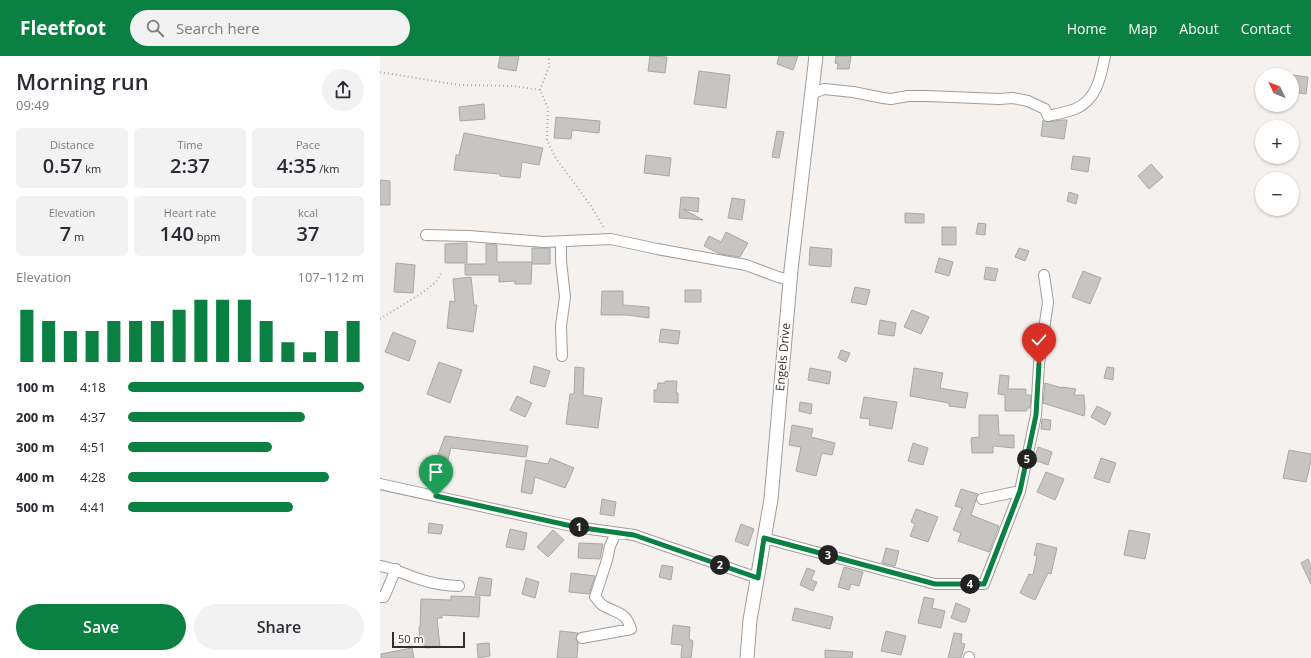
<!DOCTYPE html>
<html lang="en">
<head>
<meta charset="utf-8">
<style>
  body { margin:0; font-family:"Open Sans",sans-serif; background:#f2f2f3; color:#2b2b33; height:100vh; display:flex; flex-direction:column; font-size:15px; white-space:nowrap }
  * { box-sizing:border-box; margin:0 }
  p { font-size:13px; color:#7c7c81 }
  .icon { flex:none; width:22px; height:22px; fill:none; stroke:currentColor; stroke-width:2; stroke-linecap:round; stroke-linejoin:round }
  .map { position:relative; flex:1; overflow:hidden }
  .drawer { display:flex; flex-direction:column; background:#fff; width:380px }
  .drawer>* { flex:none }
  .needle { width:26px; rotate:313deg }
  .controls { position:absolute; left:875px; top:12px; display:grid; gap:8px }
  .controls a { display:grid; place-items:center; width:44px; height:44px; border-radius:50%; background:#fff; box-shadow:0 1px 3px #0004; font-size:20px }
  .scale { position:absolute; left:12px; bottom:10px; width:73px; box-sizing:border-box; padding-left:4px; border:2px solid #31302f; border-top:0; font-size:11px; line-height:14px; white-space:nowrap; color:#31302f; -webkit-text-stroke:3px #fff; paint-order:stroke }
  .pin { position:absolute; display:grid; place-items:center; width:34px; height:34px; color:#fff; margin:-41px -17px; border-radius:50% 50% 50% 0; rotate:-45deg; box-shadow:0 0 4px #0007 }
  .pin .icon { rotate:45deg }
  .km { position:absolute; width:20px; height:20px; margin:-10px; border-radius:50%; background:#222; color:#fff; font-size:11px; line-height:20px; text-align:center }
  .round { display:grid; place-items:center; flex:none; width:42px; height:42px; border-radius:21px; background:#f2f2f3 }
  .head { display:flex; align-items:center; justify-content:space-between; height:68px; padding:0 16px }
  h1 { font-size:22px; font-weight:600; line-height:30px }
  .stats { display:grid; grid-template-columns:repeat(3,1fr); gap:6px; height:68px; padding:4px 16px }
  .stats div { display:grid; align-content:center; border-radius:6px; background:#f2f2f3; text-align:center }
  .stats b { font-size:20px; font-weight:600 }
  .stats small { font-size:11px; font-weight:400 }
  .stats p { font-size:11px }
  .chart { height:112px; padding:8px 16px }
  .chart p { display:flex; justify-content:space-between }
  .chart svg { width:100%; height:72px; margin-top:4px; stroke:#0b8043; stroke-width:6 }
  .primary-button { display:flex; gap:8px; margin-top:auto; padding:8px 16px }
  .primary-button a { flex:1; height:46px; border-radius:24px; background:#0b8043; color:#fff; font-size:16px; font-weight:600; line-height:46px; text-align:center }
  .primary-button a+a { background:#f2f2f3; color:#2b2b33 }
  ul { padding:0 16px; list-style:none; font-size:13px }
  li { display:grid; grid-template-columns:64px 48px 1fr; align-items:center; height:30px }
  li i { height:10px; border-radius:5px; background:#0b8043 }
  header { display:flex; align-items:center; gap:24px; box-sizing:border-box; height:56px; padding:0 20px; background:#0b8043; color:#fff }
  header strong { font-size:19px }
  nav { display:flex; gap:22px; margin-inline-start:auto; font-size:14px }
  .search { width:280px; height:36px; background:#f2f2f3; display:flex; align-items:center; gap:10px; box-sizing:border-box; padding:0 14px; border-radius:22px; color:#7c7c81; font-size:15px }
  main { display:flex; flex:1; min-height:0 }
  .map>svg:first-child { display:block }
</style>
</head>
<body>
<header>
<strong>Fleetfoot</strong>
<div class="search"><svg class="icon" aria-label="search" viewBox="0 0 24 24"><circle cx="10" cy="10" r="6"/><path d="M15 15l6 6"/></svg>Search here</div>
<nav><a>Home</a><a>Map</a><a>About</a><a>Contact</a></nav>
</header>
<main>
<section class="drawer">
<div class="head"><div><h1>Morning run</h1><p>09:49</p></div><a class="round"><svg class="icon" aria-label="share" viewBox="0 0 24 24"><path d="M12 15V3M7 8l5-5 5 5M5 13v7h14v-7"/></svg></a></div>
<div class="stats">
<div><p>Distance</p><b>0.57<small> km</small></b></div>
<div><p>Time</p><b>2:37</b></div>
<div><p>Pace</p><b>4:35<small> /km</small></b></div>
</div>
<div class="stats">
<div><p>Elevation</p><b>7<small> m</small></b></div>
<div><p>Heart rate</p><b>140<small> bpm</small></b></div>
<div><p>kcal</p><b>37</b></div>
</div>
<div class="chart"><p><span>Elevation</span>107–112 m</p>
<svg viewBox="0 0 160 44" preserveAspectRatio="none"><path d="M5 44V12M15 44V19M25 44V25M35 44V25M45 44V19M55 44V19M65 44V19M75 44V12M85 44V6M95 44V6M105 44V6M115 44V19M125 44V32M135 44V38M145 44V25M155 44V19"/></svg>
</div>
<ul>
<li><b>100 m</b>4:18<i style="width:100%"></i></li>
<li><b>200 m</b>4:37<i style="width:75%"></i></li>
<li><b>300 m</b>4:51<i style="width:61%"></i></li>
<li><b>400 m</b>4:28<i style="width:85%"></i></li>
<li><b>500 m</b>4:41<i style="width:70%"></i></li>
</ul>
<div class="primary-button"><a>Save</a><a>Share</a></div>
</section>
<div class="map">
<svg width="931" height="602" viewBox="0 0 931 602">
  <rect width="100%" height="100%" fill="#f4f1ef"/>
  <path fill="#c6c5c2" stroke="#aaa8a5" d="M 120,0 L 139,0 L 136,15 L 118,12 Z
    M 270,0 L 287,1 L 285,17 L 268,15 Z
    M 399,0 L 418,0 L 413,14 L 397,8 Z
    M 456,0 L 471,0 L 469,13 L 457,13 L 458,8 L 455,7 Z
    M 319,15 L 350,19 L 346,52 L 314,48 Z
    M 912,19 L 928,21 L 926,38 L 912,36 Z
    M 104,48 L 105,63 L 80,65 L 79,51 Z
    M 176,61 L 220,65 L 219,77 L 192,74 L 191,83 L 174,82 Z
    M 663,64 L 667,66 L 681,64 L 687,64 L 684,83 L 661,80 Z
    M 397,75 L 404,76 L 399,102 L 392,101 Z
    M 84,77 L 163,92 L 159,109 L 142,106 L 140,122 L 120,120 L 120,118 L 74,114 L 76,99 L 79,99 Z
    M 266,99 L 291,102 L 289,120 L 264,117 Z
    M 693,100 L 710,102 L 708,116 L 691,113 Z
    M 771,108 L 783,121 L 769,133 L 758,120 Z
    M 0,124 L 10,125 L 10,149 L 0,149 Z
    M 689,136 L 698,139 L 696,148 L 687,145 Z
    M 301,141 L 319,142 L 318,156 L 303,153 L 323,164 L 299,162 Z
    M 352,142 L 365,144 L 362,164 L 348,162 Z
    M 525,157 L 544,158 L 544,167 L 525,167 Z
    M 598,167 L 606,168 L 605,179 L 596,178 Z
    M 562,171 L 576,171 L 576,189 L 562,189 Z
    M 346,176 L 368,187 L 360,201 L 340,198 L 324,190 L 329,180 L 341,186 Z
    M 87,187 L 87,207 L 65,207 L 65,188 Z
    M 106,188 L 117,189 L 117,206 L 152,206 L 151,228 L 135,228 L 135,225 L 119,226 L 119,219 L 85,219 L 85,208 L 106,208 Z
    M 430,191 L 452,193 L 451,211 L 429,209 Z
    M 152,192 L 170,192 L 170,208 L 152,208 Z
    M 639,192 L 649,195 L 645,205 L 635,201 Z
    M 559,202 L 573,206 L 569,220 L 555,216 Z
    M 16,207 L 35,209 L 33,237 L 14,236 Z
    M 606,211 L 618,213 L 615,225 L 604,223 Z
    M 703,215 L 721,222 L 710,248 L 692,241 Z
    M 91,221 L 94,249 L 97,249 L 93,276 L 67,272 L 70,245 L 75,246 L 73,223 Z
    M 475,231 L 490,234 L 486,249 L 471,246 Z
    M 305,234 L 321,234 L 321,246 L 305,246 Z
    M 222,235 L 243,235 L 243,249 L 269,251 L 269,262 L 247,259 L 221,259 Z
    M 532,254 L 549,261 L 541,278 L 524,271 Z
    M 500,264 L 516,267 L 514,280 L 498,278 Z
    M 281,273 L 300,275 L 298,288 L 279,286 Z
    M 13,276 L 36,285 L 29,305 L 5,296 Z
    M 461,294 L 470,297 L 466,306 L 458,302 Z
    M 59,306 L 82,314 L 70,347 L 47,338 Z
    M 154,310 L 170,315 L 165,331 L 150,327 Z
    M 195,311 L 204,312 L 203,339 L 222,342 L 218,372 L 186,368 L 190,338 L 194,338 Z
    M 727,311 L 734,312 L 733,324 L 724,322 Z
    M 430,312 L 451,316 L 449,328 L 428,324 Z
    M 534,312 L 563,317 L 560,332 L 588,337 L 585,352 L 569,350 L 569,347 L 530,340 Z
    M 620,319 L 629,320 L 628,333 L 646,333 L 646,339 L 651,339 L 650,352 L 647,352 L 647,355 L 625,355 L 625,339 L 618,338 Z
    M 285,325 L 297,325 L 296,337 L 298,337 L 298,347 L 274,346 L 274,334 L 277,334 L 278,327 L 285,327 Z
    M 665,327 L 682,332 L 682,331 L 696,333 L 694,339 L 704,339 L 705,353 L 704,360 L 663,347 Z
    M 137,340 L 152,347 L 145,361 L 130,354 Z
    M 484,341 L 517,346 L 512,373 L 489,369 L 490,363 L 480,362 Z
    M 420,346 L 432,348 L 431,358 L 419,355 Z
    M 717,350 L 731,357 L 725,369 L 711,361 Z
    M 599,359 L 618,359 L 619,379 L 634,379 L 634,392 L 613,390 L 613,397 L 592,397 L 591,382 L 599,381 Z
    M 662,363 L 671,364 L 670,374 L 661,373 Z
    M 412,369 L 433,373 L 431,381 L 455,387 L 452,399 L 442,397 L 436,420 L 416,415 L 421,391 L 409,389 Z
    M 65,380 L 148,390 L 146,401 L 71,392 L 64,418 L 52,415 Z
    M 533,387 L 548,392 L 543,409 L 528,405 Z
    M 658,391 L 672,396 L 668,409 L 654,404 Z
    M 909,394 L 931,398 L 931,405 L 926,426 L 903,422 Z
    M 170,402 L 194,412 L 185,432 L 155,421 L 152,438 L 141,436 L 146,404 L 168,408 Z
    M 721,402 L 736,407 L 729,427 L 714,422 Z
    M 666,416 L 684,423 L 675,444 L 657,436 Z
    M 581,433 L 598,438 L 591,459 L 619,470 L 609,496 L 578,485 L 581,477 L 573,474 L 582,452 L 575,450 Z
    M 222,443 L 236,446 L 234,460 L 220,458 Z
    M 536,453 L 558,461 L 548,486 L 530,480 L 535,468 L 531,466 Z
    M 49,467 L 63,469 L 61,478 L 48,477 Z
    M 361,468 L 374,473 L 368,490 L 355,485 Z
    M 130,473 L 147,477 L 144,494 L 126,491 Z
    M 173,474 L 184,484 L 168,501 L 157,491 Z
    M 749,474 L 770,478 L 765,503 L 744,499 Z
    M 199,487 L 223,488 L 220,503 L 198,502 Z
    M 657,487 L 677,492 L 671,518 L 668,517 L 655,544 L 640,537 L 649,518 L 653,519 L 657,500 L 654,499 Z
    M 506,492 L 519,495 L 515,510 L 502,507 Z
    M 928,503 L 931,510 L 931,528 L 921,507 Z
    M 282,509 L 293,511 L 291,524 L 279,521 Z
    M 464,511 L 483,516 L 479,530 L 471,528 L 469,534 L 458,531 Z
    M 427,512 L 435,515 L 431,524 L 437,526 L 433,535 L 420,529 Z
    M 191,517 L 215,520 L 209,538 L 189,536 Z
    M 99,521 L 112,523 L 110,540 L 95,539 Z
    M 146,522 L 159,526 L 155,542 L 142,538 Z
    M 71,540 L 100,541 L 99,561 L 62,559 L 62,562 L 57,562 L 60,591 L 46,592 L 45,589 L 40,588 L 39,571 L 40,571 L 41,543 L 71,544 Z
    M 544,541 L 554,543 L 552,552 L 565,555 L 561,572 L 538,567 Z
    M 576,547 L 590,553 L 586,566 L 582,566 L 571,562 Z
    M 415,552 L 453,561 L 450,573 L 412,564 Z
    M 293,569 L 310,571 L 309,583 L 313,585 L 311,602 L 301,602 L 302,589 L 291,588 Z
    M 180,575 L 198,577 L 196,583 L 198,587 L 197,602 L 177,602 Z
    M 506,575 L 526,580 L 521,599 L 501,595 Z
    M 574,577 L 582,578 L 581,587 L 585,588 L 581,602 L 568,602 Z
    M 109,587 L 110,600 L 98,602 L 97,588 Z
    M 32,592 L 34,602 L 1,602 L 1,598 Z
    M 445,594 L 473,596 L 472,602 L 445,602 Z"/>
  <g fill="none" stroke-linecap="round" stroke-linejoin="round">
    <g stroke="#a09d9b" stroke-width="12">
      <path id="minor" d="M 431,38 L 444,33 L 473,36 L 503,42 L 511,43 L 528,40 L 547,40 L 619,43 L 633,42 L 648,45 L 665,53 L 668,60 C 677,58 687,56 695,53 C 717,44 721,20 725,0
        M 46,179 L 89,180 L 164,186 L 231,183 L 277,193 L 366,209 L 398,221 L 410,224
        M 181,186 L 181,205 L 185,241 L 181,270 L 182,300
        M 0,428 L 196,471 L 254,479 L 378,522
        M 602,443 L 640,435
        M 384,482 L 555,528 L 604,528 L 640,435 L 656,359 L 659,308 L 668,246 L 664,219
        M 0,510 C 16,513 24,518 39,523 C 51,527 66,530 79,530
        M 0,541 L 4,541 L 16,513
        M 202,582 L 251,573 C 245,555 238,558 224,550 C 220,548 218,544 215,541 L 227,504 L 230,490 L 236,477
        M 589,602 L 589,601"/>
    </g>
    <g stroke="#a09d9b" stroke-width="15">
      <path id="tertiary" d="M 367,602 L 370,564 L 391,443 L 411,214 L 436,0"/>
    </g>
    <path stroke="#adaba9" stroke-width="2" stroke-dasharray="1 3" stroke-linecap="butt" d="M 0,16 L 79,29 L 133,30 L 160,34 L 168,52 L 167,84 L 175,101 L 211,150 L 225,173
      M 160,34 L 169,11 L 169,0
      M 0,263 L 42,237 L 56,226 L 62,215"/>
    <use href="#minor" stroke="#fff" stroke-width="10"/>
    <use href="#tertiary" stroke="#fff" stroke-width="13"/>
  </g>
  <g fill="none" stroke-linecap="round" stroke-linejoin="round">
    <g stroke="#fff" stroke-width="8">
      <path id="route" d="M 56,440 L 196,471 L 254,479 L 378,522 L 384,482 L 555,528 L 604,528 L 640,435 L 656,359 L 659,308"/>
    </g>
    <use href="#route" stroke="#0b8043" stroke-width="5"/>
  </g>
  <g text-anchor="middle" stroke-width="3.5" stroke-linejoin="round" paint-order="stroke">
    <g font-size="12" fill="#31302f" stroke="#fff">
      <text transform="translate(403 301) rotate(-85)" y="4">Engels Drive</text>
    </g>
  </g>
</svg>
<div class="controls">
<a><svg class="needle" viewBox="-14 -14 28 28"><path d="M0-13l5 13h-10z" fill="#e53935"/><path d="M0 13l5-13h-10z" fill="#7c7c81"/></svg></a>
<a>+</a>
<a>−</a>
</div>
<div class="scale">50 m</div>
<div class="pin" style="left:56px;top:440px;background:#1e9e55"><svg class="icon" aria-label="arrive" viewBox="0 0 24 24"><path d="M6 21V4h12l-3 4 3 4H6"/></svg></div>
<div class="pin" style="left:659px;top:308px;background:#d93025"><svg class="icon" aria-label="check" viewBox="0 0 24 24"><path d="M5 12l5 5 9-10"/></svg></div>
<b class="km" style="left:199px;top:471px">1</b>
<b class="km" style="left:340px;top:509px">2</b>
<b class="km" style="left:448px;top:499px">3</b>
<b class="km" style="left:590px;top:528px">4</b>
<b class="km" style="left:647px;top:403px">5</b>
</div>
</main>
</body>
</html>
